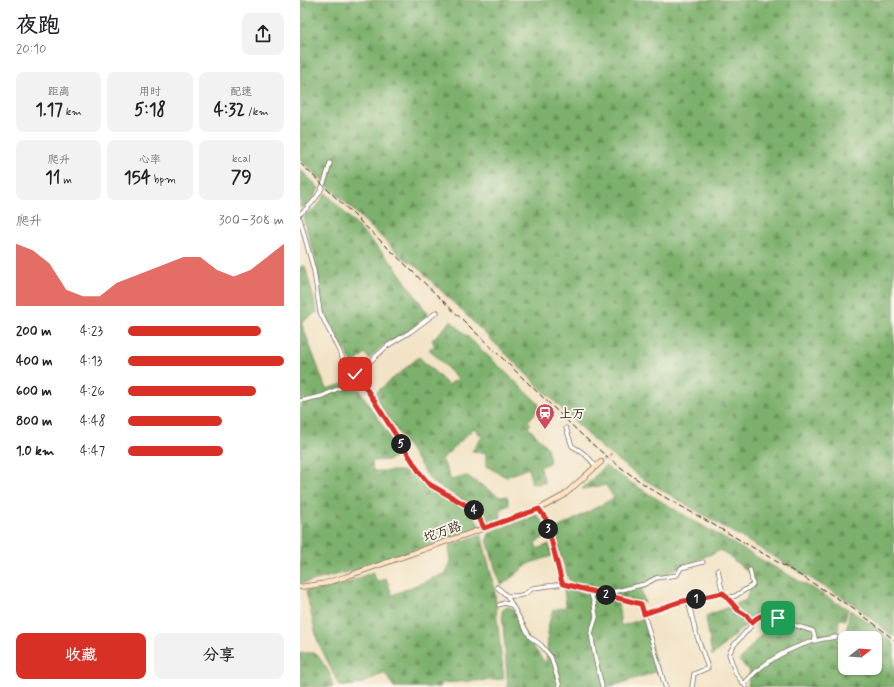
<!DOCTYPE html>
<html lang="zh">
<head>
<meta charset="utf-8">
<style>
  body { margin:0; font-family:Mynerve,"LXGW WenKai TC",sans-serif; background:#f2f2f2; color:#202124; height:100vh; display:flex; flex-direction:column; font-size:15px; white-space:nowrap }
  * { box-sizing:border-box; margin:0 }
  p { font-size:13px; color:#757577 }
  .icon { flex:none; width:22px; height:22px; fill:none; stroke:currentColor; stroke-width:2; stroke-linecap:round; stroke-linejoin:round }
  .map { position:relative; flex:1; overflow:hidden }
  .drawer { display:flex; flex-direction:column; background:#fff; width:300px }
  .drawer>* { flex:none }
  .needle { width:26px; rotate:73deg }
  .fabs { position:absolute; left:538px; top:631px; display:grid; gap:8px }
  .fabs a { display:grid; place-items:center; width:44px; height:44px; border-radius:8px; background:#fff; box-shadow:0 1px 3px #0004; font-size:20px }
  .pin { position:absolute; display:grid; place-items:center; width:34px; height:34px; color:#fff; margin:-17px; border-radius:8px; box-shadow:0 2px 6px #0006 }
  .km { position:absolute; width:20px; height:20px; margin:-10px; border-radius:50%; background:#222; color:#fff; font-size:11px; line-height:20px; text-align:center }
  .round { display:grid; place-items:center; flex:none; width:42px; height:42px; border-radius:8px; background:#f2f2f2 }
  .overview { display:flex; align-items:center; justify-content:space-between; height:68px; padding:0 16px }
  h1 { font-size:22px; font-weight:800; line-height:30px }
  .metrics { display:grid; grid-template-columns:repeat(3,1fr); gap:6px; height:68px; padding:4px 16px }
  .metrics div { display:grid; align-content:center; border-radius:8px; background:#f2f2f2; text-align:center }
  .metrics b { font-size:17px; font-weight:800 }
  .metrics small { font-size:11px; font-weight:400 }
  .metrics p { font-size:11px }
  .chart { height:112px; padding:8px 16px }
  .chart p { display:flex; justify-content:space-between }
  .chart svg { width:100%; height:72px; margin-top:4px; fill:#d93025; opacity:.7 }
  .cta { display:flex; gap:8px; margin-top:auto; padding:8px 16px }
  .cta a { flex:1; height:46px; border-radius:8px; background:#d93025; color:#fff; font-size:16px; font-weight:800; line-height:46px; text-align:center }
  .cta a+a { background:#f2f2f2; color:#202124 }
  ul { padding:0 16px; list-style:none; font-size:13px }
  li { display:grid; grid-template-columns:64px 48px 1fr; align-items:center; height:30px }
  li i { height:10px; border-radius:5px; background:#d93025 }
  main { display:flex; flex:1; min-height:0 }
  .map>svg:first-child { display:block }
</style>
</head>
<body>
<main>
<section class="drawer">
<div class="overview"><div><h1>夜跑</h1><p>20:10</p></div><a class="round"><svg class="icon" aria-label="share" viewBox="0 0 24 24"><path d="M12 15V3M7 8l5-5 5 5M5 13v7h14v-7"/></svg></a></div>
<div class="metrics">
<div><p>距离</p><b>1.17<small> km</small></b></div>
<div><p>用时</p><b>5:18</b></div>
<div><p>配速</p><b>4:32<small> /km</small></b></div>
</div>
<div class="metrics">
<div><p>爬升</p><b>11<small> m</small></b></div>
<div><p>心率</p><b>154<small> bpm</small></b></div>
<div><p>kcal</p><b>79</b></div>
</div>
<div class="chart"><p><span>爬升</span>300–308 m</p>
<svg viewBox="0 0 160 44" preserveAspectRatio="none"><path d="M0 44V6L10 10L20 18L30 34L40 38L50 38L60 30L70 26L80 22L90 18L100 14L110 14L120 22L130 26L140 22L150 14L160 6V44z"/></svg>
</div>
<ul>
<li><b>200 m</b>4:23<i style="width:85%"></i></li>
<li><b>400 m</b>4:13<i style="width:100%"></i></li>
<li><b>600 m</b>4:26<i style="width:82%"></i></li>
<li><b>800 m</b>4:48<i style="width:60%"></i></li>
<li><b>1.0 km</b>4:47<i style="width:61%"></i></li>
</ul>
<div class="cta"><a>收藏</a><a>分享</a></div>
</section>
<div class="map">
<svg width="594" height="687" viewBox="0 0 594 687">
  <defs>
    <pattern id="forest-firs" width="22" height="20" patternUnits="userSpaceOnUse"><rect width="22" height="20" fill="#7cb06c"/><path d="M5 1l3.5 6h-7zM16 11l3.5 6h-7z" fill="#678f58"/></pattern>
  </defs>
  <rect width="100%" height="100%" fill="#fbf7ec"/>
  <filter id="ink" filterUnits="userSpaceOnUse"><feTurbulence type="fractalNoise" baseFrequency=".025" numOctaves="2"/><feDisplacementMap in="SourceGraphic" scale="8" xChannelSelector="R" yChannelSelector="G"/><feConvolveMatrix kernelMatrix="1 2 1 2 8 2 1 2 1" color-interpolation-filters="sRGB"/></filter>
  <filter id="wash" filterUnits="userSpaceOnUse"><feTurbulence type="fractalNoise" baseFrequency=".012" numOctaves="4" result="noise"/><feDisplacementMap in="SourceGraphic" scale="16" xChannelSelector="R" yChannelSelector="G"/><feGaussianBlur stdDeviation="0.9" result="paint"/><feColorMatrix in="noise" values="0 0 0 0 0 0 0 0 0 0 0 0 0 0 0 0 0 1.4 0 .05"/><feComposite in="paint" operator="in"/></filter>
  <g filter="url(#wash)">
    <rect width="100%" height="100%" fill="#f2e3c6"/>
    <path fill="url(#forest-firs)" stroke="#5c6d45" d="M 0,0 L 594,0 L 594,637 L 552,603 L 340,477 L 302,448 L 117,267 L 102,257 L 0,159 Z
      M 0,169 L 19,188 L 12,201 L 4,208 L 0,207 Z
      M 26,193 L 93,264 L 128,314 L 111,329 L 82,346 L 69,359 L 65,353 L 53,365 L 23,310 L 15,257 L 3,217 L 17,207 Z
      M 5,266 L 17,312 L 1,322 L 26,389 L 54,381 L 100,453 L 89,460 L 72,461 L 73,471 L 113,471 L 130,491 L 172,511 L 180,528 L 63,568 L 0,584 L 0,267 Z
      M 151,321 L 239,404 L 237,411 L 228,421 L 231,424 L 228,427 L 247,447 L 250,462 L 240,467 L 245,483 L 232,484 L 228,468 L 206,477 L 186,466 L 186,453 L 172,451 L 182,437 L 174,428 L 142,459 L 151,480 L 167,476 L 200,497 L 207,496 L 209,505 L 199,510 L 202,521 L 187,525 L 177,508 L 132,482 L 73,395 L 119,357 L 148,385 L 158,379 L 129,349 L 135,346 L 132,340 Z
      M 305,466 C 384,518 467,562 548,609 L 545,620 L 539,619 L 537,640 L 545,640 L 545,668 L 575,668 L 575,638 L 545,638 L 550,610 L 575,627 L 594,644 L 594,687 L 448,687 L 450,671 L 439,661 L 470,624 L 460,612 L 412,656 L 406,616 L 446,600 L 453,576 L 421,550 L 375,569 L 341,590 L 345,603 L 279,586 L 269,580 L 260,553 L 254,530 L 314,498 L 306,485 L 282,489 Z
      M 237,515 L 242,521 L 248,536 L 235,542 L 237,549 L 249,544 L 252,556 L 230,563 L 202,585 L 198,578 L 187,539 L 190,532 Z
      M 181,534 L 195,590 L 197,620 L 204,679 L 142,683 L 140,687 L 94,687 L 84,672 C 70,681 56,687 39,686 L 17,639 L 6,591 L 47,583 L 73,572 L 77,582 L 86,578 L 92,595 L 146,573 L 151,562 L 149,546 Z
      M 264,588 L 318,602 L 321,626 L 343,619 L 358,671 L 309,687 L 208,687 L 202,611 L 207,607 L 212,608 L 226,637 L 246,664 L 249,623 L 253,610 L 266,607 Z
      M 0,653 L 16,653 L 29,672 L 33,687 L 0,687 Z"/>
  </g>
  <g filter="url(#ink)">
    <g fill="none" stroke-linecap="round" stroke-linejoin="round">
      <path stroke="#cdbea4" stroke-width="3.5" stroke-dasharray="3.5 2" stroke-linecap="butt" d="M 301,462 L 313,453"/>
      <g stroke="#7b6b59" stroke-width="5">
        <path id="street" d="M 0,214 C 20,198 24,186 30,163
          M 0,219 L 14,271 L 20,312 L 46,365 L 59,377 L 120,473 L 129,484 L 176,511 L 184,528
          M 0,401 L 22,396 L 44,386 L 87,346 L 110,332 L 137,312
          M 266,428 L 272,446 C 282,451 290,458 296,467
          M 239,509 L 246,519 L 262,583 L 341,604 L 365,686 L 366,687
          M 418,570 C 420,577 420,585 423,592 C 427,603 444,614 452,623
          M 197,587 L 207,596 L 230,637 L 241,645 L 251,657 L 260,687
          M 290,591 L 294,603 L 296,617 L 291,633 L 295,657 L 302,686
          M 305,594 L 345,584 L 356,578 L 377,575 L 381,568 L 403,562
          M 207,596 L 217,596 L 225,594 L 233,588 L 263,584
          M 427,598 L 435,596 L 453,585 L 450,570
          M 388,600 L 395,630 L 408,668 L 394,674 L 392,687
          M 199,605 L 204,603 L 211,605
          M 344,614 L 379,602 L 423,593
          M 444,684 C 467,657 501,641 536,637
          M 446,687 L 436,674 L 429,654 L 434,645 L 451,626 L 454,619 L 465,615 L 475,614 L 482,625 L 491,624 L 513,631 L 515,638 L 514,641"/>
      </g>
      <g stroke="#7b6b59" stroke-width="6">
        <path id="secondary" d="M 0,587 L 22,584 L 45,577 L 239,509 L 263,496 L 301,462"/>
      </g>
      <use href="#street" stroke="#fff" stroke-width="3.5"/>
      <use href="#secondary" stroke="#ffe4c6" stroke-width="4.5"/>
      <path stroke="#3b2a1e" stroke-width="1" stroke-dasharray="6 3" stroke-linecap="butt" d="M 0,163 L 283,436 C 308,458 333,478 361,495 C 414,525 467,555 519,587 C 547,604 570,619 594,640"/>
    </g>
  </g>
  <g fill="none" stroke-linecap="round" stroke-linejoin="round" filter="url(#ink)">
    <g stroke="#fff" stroke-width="8">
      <path id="route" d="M 55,374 L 59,377 L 120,473 L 129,484 L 176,511 L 184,528 L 239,509 L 246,519 L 262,583 L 264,584 L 341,604 L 344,614 L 379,602 L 423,593 L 438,610 L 446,615 L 452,623 C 456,616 467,613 475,614 L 478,618"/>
    </g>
    <use href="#route" stroke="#d93025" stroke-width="5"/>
  </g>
  <defs>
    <g id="station-pin" transform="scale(1)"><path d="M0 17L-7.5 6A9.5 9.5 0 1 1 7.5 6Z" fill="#d1495b" stroke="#fbf7ec"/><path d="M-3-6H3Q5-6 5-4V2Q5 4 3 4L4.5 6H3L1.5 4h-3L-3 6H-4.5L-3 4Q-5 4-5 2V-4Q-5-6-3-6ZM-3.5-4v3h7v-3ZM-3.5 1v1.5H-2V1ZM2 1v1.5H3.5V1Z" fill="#fff"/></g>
  </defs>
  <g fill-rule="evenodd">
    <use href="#station-pin" x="245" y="413"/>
  </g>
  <g text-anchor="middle" stroke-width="3.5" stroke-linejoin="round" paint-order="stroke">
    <g font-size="13" fill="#3b2a1e" stroke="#fbf7ec" text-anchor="start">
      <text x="259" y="418">上万</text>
    </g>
    <g font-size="13" fill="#3b2a1e" stroke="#fbf7ec">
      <text transform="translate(142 531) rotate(-19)" y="5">坨万路</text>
    </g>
  </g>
</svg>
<div class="fabs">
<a><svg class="needle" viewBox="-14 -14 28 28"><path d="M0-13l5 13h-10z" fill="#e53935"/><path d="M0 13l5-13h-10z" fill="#757577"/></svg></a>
</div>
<div class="pin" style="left:478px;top:618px;background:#1e9e55"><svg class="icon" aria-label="arrive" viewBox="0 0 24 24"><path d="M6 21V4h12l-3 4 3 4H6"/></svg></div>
<div class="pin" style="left:55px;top:374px;background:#d93025"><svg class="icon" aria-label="check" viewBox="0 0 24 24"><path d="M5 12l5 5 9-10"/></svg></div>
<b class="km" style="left:396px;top:599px">1</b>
<b class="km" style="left:306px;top:595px">2</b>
<b class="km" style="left:248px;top:529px">3</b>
<b class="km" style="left:174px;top:510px">4</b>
<b class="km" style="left:101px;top:444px">5</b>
</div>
</main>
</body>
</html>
